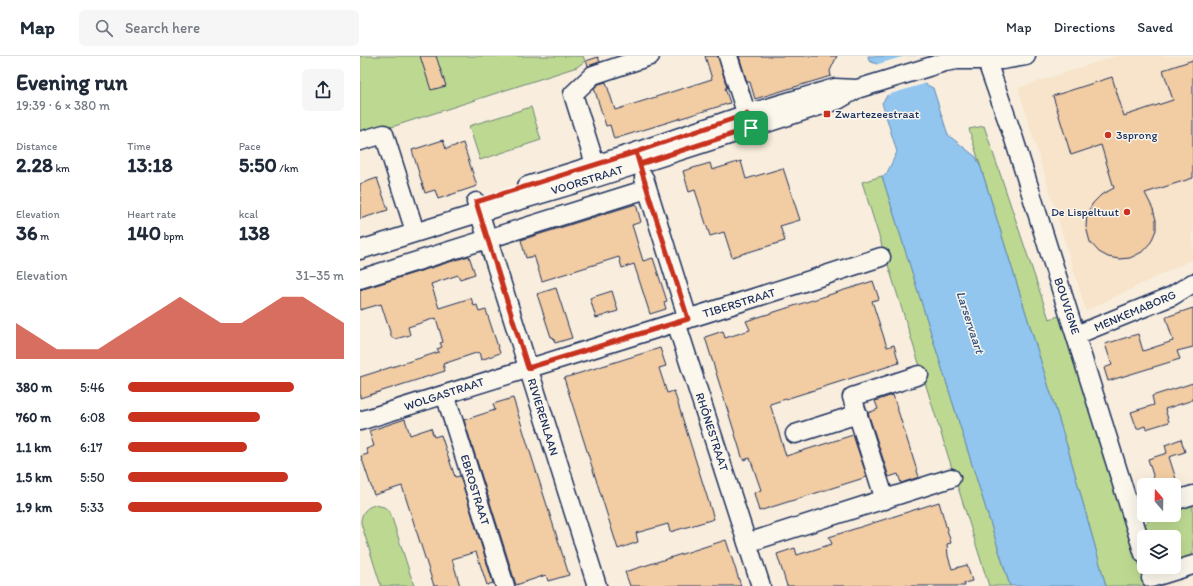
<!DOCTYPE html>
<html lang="en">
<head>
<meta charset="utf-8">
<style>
  body { margin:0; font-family:Itim,sans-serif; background:#f6f6f7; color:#1f2937; height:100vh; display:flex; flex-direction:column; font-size:15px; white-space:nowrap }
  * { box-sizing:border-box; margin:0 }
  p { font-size:13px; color:#747a83 }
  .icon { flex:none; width:22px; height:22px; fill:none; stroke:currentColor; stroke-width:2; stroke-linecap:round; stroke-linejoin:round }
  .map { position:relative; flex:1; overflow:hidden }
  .drawer { display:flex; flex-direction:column; background:#fff; width:360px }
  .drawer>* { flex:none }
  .needle { width:26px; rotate:340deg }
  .fabs { position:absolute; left:777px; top:422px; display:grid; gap:8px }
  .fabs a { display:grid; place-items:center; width:44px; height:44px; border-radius:6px; background:#fff; box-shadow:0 4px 16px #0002; font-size:20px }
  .pin { position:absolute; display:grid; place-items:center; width:34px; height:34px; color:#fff; margin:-17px; border-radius:8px; box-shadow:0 2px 6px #0006 }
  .round { display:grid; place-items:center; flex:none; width:42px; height:42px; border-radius:6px; background:#f6f6f7 }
  .overview { display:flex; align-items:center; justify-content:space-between; height:68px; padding:0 16px }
  h1 { font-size:22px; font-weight:800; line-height:30px }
  .figures { display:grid; grid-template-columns:repeat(3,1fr); gap:6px; height:68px; padding:4px 16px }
  .figures div { display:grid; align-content:center }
  .figures b { font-size:20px; font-weight:800 }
  .figures small { font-size:11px; font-weight:400 }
  .figures p { font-size:11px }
  .chart { height:112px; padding:8px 16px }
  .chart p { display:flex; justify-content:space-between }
  .chart svg { width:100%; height:72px; margin-top:4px; fill:#c8321e; opacity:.7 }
  ul { padding:0 16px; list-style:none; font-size:13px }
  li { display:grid; grid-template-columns:64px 48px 1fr; align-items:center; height:30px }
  li i { height:10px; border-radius:5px; background:#c8321e }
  header { display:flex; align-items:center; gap:24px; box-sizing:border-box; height:56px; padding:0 20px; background:#fff; border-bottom:1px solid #e0e1e3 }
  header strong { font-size:19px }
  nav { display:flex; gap:22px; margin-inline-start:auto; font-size:14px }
  .search { width:280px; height:36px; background:#f6f6f7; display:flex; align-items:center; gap:10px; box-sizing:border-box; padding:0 14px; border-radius:6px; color:#747a83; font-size:15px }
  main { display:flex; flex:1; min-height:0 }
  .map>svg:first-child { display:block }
</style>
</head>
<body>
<header>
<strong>Map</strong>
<div class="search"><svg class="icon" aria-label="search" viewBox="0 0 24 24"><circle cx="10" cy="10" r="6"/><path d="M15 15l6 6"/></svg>Search here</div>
<nav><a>Map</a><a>Directions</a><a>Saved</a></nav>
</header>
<main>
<section class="drawer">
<div class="overview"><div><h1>Evening run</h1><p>19:39 · 6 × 380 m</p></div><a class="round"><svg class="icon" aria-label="share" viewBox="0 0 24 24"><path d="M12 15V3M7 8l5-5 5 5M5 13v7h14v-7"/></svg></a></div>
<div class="figures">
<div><p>Distance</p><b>2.28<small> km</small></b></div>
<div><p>Time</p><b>13:18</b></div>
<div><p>Pace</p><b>5:50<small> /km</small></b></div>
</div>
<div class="figures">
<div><p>Elevation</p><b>36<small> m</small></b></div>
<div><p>Heart rate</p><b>140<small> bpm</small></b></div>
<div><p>kcal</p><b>138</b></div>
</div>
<div class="chart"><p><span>Elevation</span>31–35 m</p>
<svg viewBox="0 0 160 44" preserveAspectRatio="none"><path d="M0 44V22L10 30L20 38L30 38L40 38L50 30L60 22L70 14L80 6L90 14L100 22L110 22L120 14L130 6L140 6L150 14L160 22V44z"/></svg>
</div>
<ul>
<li><b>380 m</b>5:46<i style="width:77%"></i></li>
<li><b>760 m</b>6:08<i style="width:61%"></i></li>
<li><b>1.1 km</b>6:17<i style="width:55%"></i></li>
<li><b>1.5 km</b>5:50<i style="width:74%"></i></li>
<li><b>1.9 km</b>5:33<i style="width:90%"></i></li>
</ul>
</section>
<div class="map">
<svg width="833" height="530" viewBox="0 0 833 530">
  <rect width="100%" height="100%" fill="#f9eedd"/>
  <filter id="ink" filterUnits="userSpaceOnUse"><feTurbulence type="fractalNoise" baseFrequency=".025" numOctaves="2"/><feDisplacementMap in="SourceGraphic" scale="8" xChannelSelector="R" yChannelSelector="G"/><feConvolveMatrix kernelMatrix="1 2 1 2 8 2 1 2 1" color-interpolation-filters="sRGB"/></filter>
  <g filter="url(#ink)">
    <path fill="#f7e4cb" d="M 755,0 L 833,0 L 833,203 L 726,255 L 658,32 Z"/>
    <path fill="#bdd991" stroke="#6c8478" d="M 0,0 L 223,0 L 225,5 L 217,11 L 13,77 L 0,76 Z
      M 171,51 L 181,84 L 120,104 L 109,70 Z
      M 624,70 L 689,263 L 703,259 L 786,530 L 746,530 L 708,393 L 609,73 Z
      M 522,120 L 650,530 L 629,530 L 502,126 Z
      M 833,445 L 833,504 L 814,510 L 814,481 L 786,481 L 784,469 L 794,459 L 814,459 L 814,451 Z
      M 15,449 L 24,451 L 30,456 L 54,530 L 21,530 L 1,467 C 1,457 6,451 15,449 Z"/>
    <path fill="#92c6ef" stroke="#628ab5" d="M 508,0 L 556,0 L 565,28 L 573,32 L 588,79 L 616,101 L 621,112 L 708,393 L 746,530 L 650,530 L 522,120 L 526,119 L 537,96 L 522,47 L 527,40 L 517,8 L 509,5 Z"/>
    <path fill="#f9eedd" d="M 545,0 L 558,0 L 567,27 L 524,40 L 515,9 Z"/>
    <path fill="#f2cca2" stroke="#1b2f5e" d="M 60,0 L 76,0 L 86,30 L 71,34 Z
      M 345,0 L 358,0 L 367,32 L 365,32 L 370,47 L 254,83 L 250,69 L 246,70 L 234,32 L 239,28 L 246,26 L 255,54 L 352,23 Z
      M 379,0 L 477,0 L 470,15 L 471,20 L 395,43 L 390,26 L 387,26 Z
      M 238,1 L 240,6 L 228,10 L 226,5 Z
      M 833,4 L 833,122 L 785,137 L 793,153 L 796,164 L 796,174 L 791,186 L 782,196 L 770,202 L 759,203 L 748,201 L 739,196 L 730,186 L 726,171 L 727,157 L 733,147 L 741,139 L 754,132 L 741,89 L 711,99 L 693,40 L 752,21 L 764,60 L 813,44 L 803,14 Z
      M 83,84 L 86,93 L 103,87 L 117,130 L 78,143 L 75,134 L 65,137 L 52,94 Z
      M 381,105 L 386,123 L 423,112 L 440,164 L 420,170 L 425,185 L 372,201 L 364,176 L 350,180 L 335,134 L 329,136 L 323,115 L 350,107 L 352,114 Z
      M 17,122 L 28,154 L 0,163 L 0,128 Z
      M 276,148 L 281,166 L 272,169 L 283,205 L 293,202 L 307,245 L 304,246 L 306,253 L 290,258 L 274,208 L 262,212 L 259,201 L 182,225 L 174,200 L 166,202 L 161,184 Z
      M 109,200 L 115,218 L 100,223 L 98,219 L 71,228 L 79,252 L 111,242 L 114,250 L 117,249 L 119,256 L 126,254 L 140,297 L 121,304 L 119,296 L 83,308 L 85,315 L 0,342 L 0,321 L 79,296 L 77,293 L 82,291 L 80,287 L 83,286 L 76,262 L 48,271 L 50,279 L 35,283 L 34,282 L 32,282 L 21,248 L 0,254 L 0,234 Z
      M 513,225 L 519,243 L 512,245 L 527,291 L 534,289 L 539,307 L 410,348 L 426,400 L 493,379 L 507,421 L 399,455 L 394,437 L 401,434 L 390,402 L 383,404 L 345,281 L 363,275 L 365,282 L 390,274 L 386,265 Z
      M 196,232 L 212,282 L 195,287 L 193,281 L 191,281 L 177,238 Z
      M 252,235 L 258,255 L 236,262 L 230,242 Z
      M 833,252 L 833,291 L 817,295 L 820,303 L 748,325 L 744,312 L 752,309 L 745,288 L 778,278 L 783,295 L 813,285 L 806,261 Z
      M 300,292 L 306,310 L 299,312 L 307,337 L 314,335 L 354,463 L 310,476 L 308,468 L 276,477 L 278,486 L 258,493 L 204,322 Z
      M 833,327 L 833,344 L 805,353 L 809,366 L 786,373 L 785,370 L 777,373 L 771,356 L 794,349 L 792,340 Z
      M 533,339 L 559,421 L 541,427 L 538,418 L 529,421 L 508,357 L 518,353 L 515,345 Z
      M 153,342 L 209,519 L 188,525 L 186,519 L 156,529 L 104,364 L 135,354 L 133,348 Z
      M 45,363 L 50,379 L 71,372 L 74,381 L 81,379 L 95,421 L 100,420 L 133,527 L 127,529 L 116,496 L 92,503 L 100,530 L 74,530 L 42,430 L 14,439 L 1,400 L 8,398 L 6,393 L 14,390 L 9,375 Z
      M 821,383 L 825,396 L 809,401 L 816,423 L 796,429 L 788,403 L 807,397 L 805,389 Z
      M 579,446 L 591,487 L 587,488 L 588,500 L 592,513 L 607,509 L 612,525 L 604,527 L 605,530 L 427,530 L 417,498 L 435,492 L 437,499 L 472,488 L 469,481 Z
      M 366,484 L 381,530 L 270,530 L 265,516 Z"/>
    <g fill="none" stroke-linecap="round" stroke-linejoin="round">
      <g stroke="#1b2f5e" stroke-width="21">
        <path id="street" d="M 368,0 L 390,69
          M 626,3 L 654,83 L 784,498
          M 0,85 L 24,78 L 52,166
          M 235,108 L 213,38 L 233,19 L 290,0
          M 284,122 L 328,263
          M 167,130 L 276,96 L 387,58 L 475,32 L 496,33
          M 116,146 L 237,530
          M 0,194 L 144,149 L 238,121 L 478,44 L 497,33 L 585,6 L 597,4 L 642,4 L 666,0
          M 0,223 L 287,133
          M 316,266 L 401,530
          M 716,279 L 812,240 L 833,227
          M 85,338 L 145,530
          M 0,365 C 174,310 348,258 521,201
          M 435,378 L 498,358
          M 525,444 L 492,341 L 559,319
          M 814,445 L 833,439
          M 387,487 L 591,422
          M 791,522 L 833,509"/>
      </g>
      <use href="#street" stroke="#fbf7ec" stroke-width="18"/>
    </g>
  </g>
  <g fill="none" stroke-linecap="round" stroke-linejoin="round" filter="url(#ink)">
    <g stroke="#fff" stroke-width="8">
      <path id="route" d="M 391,72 L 280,108 L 276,96 L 116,146 L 168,312 L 328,263 C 311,207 292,152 276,96 L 387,58 L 391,72"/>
    </g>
    <use href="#route" stroke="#c8321e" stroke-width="5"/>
  </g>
  <g fill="#c8321e" stroke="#fbf7ec" stroke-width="1.5">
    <rect x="463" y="54" width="8" height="8" rx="2"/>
    <circle cx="748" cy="79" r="4"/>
    <circle cx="767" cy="156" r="4"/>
  </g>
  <g text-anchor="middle" stroke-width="3" stroke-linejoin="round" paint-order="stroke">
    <g font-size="12" fill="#1b2f5e" stroke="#fbf7ec" text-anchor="start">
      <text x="475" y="62">Zwartezeestraat</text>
      <text x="756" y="83">3sprong</text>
      <text x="759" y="160" text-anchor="end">De Lispeltuut</text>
    </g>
    <g font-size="12" fill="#1b2f5e" stroke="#fbf7ec">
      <text transform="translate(227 124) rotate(-17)" y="4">VOORSTRAAT</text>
      <text transform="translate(379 247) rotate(-17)" y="4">TIBERSTRAAT</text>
      <text transform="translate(707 250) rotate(72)" y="4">BOUVIGNE</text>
      <text transform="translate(775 255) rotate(-23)" y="4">MENKEMABORG</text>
      <text transform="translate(84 338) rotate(-18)" y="4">WOLGASTRAAT</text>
      <text transform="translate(183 361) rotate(73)" y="4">RIVIERENLAAN</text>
      <text transform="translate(352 376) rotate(72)" y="4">RHÔNESTRAAT</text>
      <text transform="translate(115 434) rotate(73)" y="4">EBROSTRAAT</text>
    </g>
    <g font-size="13" font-style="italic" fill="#395582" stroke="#fbf7ec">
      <text transform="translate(611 266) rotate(72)" y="5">Larservaart</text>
    </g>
  </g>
</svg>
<div class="fabs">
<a><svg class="needle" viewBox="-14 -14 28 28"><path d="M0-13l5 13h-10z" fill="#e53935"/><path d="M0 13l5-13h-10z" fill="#747a83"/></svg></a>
<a><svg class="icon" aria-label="layers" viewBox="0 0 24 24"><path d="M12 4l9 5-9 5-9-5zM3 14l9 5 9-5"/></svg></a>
</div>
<div class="pin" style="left:391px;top:72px;background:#1e9e55"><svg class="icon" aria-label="arrive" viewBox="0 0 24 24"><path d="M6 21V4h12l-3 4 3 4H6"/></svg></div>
</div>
</main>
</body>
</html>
